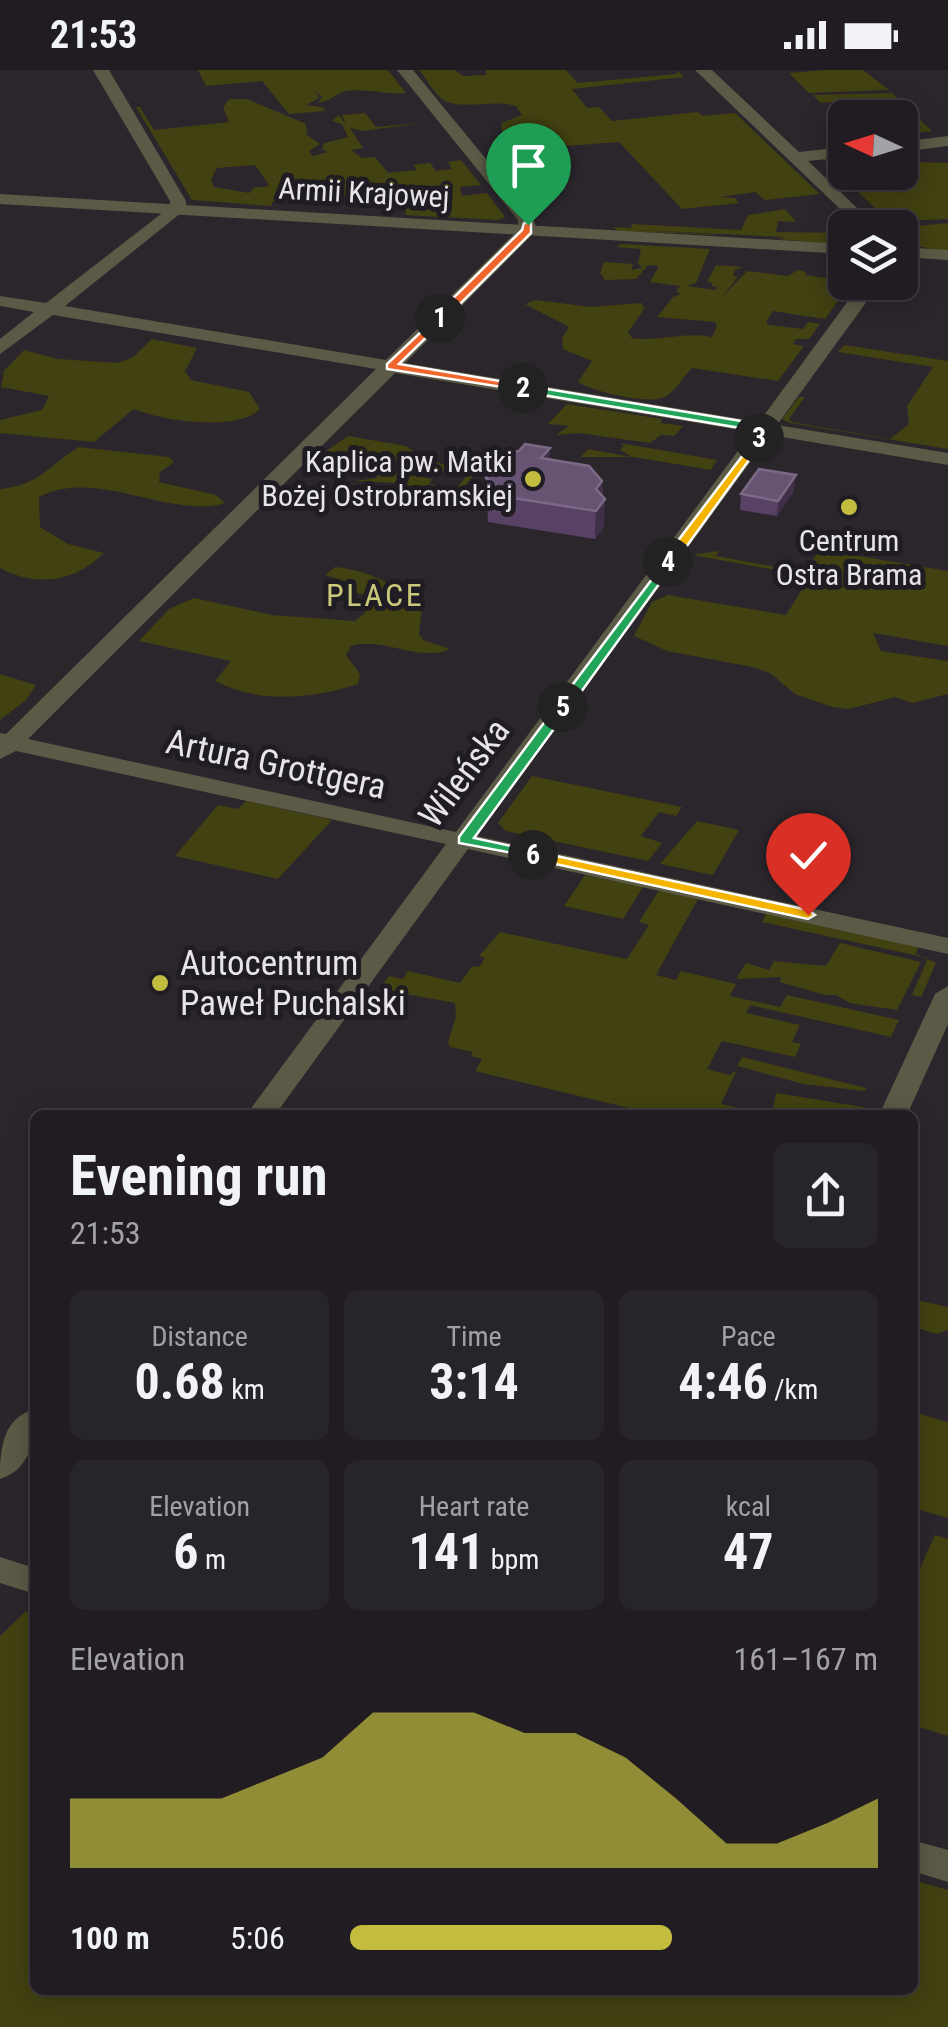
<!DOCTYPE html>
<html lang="en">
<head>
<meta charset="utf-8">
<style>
  body { margin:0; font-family:"Roboto Condensed",sans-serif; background:#28252a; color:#f1f3f6; height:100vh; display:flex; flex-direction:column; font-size:38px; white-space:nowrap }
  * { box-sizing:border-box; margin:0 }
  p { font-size:32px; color:#a2a1a5 }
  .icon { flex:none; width:55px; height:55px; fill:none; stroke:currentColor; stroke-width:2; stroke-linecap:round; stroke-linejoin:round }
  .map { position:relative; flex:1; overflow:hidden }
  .panel { position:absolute; left:30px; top:1040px; width:888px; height:885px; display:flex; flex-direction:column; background:#201c21; border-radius:15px; box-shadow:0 5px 25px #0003,0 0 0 2px #3d3a3f }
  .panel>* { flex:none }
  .needle { width:65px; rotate:274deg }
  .buttons { position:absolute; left:828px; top:30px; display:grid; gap:20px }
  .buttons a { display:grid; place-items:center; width:90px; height:90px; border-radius:15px; background:#201c21; box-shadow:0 5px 25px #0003,0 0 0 2px #3d3a3f; font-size:50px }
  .pin { position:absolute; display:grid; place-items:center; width:85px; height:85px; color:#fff; margin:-102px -42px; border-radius:50% 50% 50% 0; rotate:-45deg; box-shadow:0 0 10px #0007 }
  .pin .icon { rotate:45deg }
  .km { position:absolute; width:50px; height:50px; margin:-25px; border-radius:50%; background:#222; color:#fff; font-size:28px; line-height:50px; text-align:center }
  .round { display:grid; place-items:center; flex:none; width:105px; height:105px; border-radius:15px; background:#28252a }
  .head { display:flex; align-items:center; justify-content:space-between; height:170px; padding:0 40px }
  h1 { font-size:55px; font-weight:700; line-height:75px }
  .stats { display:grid; grid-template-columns:repeat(3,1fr); gap:15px; height:170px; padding:10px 40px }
  .stats div { display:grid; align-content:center; border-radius:15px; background:#28252a; text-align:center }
  .stats b { font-size:50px; font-weight:700 }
  .stats small { font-size:28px; font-weight:400 }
  .stats p { font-size:28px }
  .chart { height:280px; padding:20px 40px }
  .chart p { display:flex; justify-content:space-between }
  .chart svg { width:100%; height:180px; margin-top:10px; fill:#c2bd3f; opacity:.7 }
  ul { padding:0 40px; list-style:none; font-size:32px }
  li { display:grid; grid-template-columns:160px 120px 1fr; align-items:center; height:75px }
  li i { height:25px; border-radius:12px; background:#c2bd3f }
  .status { display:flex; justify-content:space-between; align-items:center; height:70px; padding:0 50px; background:#201c21; direction:ltr }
  .status svg { height:28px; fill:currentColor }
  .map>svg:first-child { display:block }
</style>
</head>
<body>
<div class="status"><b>21:53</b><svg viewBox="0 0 49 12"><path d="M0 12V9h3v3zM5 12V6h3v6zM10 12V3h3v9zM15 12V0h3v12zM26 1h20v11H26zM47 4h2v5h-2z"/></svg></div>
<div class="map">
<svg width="948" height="1957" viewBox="0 0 948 1957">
  <rect width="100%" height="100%" fill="#2a262c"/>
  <path fill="#424111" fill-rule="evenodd" d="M 198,0 L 388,0 L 406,23 C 384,25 369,18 347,21 C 335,23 332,31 318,33 L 322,27 L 315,21 L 319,28 L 306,35 L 322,37 L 326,41 L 289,44 L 262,11 L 206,16 Z
    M 419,0 L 454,0 L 463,6 L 486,5 L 486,0 L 566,0 L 578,13 L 677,4 L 677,0 L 684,7 L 572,19 L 587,38 L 599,37 L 612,51 L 698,42 L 703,46 L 735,43 L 820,124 L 765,130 L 755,122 L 720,127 L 735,128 L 739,133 L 682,139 L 619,72 L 526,79 L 516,69 L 508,70 L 504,65 L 507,62 L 501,60 L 502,53 L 522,45 L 516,36 C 494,29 465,40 445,31 C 435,26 427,9 419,0 Z
    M 825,0 L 863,0 L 889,20 L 809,23 L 789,3 Z
    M 892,23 L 932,61 L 914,63 L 911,60 L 922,58 L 911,49 L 849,47 L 832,32 L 821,33 L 813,25 Z
    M 229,29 L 247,29 L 306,54 L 307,65 L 320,74 L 309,81 L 312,86 L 328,82 L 322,79 L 324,73 L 348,67 L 342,54 L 332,51 L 339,45 L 346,55 L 342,45 L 365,43 L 376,57 L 423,53 L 363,61 L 350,58 L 363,78 L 351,80 L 362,88 L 375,87 L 388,103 L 417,100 L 413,95 L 430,93 L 436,101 L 452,99 L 448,92 L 461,90 L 481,115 L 460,117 L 462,126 L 487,123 L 505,147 L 498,150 L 405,145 L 408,132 L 431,134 L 437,125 L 406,127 L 406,120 L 272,132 L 272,136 L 192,130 L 136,37 L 140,37 L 154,60 L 229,52 L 223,38 ZM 255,95 L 269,115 L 266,117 L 255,117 L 249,123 L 214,117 L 211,109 L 217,98 Z
    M 906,80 L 917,92 L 948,93 L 948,149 L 884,152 L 877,140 L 822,88 L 845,87 L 845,102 L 900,102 L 900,81 Z
    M 785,139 L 796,152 L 778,151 L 776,162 L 845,163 L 842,172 L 845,175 L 778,169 L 784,167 L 618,159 L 724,165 L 617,161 L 614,157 L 631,158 L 632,154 L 741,160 L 748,145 Z
    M 948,153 L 948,182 L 906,174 L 897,158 Z
    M 621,174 L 710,179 L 696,213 L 686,216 L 716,220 L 717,217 L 711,216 L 713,213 L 707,212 L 716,195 L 744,197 L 735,200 L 733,206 L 738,207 L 720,229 L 747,201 L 788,206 L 798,200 L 806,202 L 805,205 L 831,209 L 845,221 L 825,249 L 773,241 L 766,252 L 769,255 L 803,259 L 808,252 L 820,254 L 809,269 L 796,269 L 793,274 L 804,276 L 778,311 L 692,298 C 683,307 677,320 665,327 C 649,335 594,322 578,312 L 592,291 L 563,279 L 562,268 L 569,257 L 525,234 L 536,230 L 591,237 L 642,233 L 644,239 L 628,262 L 632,268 C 660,272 684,261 712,267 L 717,256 L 715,252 L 657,247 L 673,227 L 681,224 L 676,222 L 680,216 L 650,212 L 659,196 L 648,195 L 636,209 L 605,210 L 600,203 L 604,192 L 633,194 L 631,200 L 642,198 L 638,193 L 641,179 L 616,177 Z
    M 152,269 L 197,278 L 185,301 L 191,310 L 249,322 L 260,339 C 238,362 162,351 134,339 L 94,372 L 0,363 L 0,350 L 42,340 L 49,326 L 1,317 L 4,301 L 24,280 L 58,289 L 118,293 L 133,287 Z
    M 844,275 L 948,291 L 948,379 L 790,353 L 782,349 L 799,327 L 805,327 L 789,349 L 792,352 L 890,369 L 909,354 L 907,336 L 933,297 L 838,282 Z
    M 567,334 L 662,349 L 661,353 L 739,363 L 683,356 L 674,366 L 661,365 L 650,373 L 579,363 L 556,365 L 569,356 L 548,354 Z
    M 348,366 L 406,376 L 414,382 L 411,388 L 478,400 L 447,438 L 398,429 L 404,421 L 399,413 L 354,411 L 377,408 L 375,401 L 316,391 L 321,386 L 404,400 L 402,404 L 432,409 L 429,414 L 456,419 L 467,405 L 326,381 Z
    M 620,373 L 717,390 L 711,400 L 634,387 L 581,387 L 588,379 L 632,387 L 620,380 L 624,376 Z
    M 79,377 L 169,387 L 174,392 L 160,402 L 159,412 L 216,425 L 225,433 C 171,450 96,397 39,427 L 40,457 L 68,474 L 104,483 C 74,513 36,517 0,498 L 0,419 C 40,415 48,396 79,377 Z
    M 719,481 L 716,486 L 804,502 L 817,484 L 830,481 L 948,501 L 948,576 L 873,563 L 881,581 L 948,591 L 948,624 L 912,633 L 895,627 L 849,639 L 832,637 L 795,624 L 770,603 L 752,597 L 667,581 L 634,566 L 652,532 L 668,525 L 786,545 L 803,518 L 774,513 L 781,501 L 692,485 Z
    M 335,497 C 371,501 393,514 422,535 L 419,564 L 423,570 L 450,579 C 420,593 382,566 351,576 L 346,585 L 360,604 L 358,614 C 311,629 260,634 215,611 L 231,591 L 139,571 L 169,539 L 194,528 L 272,545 L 355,551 L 365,543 L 370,526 L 349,521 L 350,513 L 325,505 Z
    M 0,604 L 36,615 L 26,630 L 0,650 Z
    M 532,706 L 682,737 L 676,746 L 659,742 L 641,766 L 662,773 L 648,791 L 506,761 L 498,753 Z
    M 246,731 L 332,750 L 278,809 L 175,786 L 218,735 L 238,739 Z
    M 697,751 L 739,760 L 713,805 L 660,794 Z
    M 585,805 L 643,817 L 623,849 L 564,836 Z
    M 659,820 L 698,829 L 656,905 L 676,910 L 681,901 L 736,914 L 730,926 L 780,937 L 787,925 L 899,950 L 891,967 L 750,935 L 746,943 L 800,955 L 792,972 L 801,974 L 795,987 L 722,971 L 707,999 L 730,1005 L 737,1000 L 721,1034 L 765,1044 L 773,1040 L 776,1023 L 869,1038 L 866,1045 L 658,1045 L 475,1001 L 482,989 L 471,986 L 473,982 L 450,977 L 448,972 L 456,947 L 455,933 L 401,923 L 382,942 L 365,939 L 389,906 L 403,909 L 408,901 L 460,913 L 472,896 L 479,897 L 485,888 L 479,886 L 500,862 L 627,889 L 649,855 L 639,852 Z
    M 766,844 L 918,877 L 916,884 L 936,893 L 921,927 L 912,925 L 928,888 L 762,852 Z
    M 840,873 L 921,892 L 897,940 L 850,933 L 836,925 L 825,925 L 780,912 L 781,907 L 736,909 L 746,893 L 769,900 L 774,891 L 826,896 Z
    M 742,987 L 866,1018 L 865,1021 L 803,1014 L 737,996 Z
    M 912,1229 L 948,1237 L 948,1260 L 937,1264 L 914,1257 Z
    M 913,1342 L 948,1352 L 948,1448 L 913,1438 Z
    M 935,1465 L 948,1469 L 948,1666 L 913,1655 L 913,1514 Z
    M 26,1541 L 35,1544 L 35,1920 L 912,1920 L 913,1810 L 948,1820 L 948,1957 L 0,1957 L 0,1566 Z"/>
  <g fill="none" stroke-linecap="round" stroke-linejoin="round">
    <path fill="#5a5a46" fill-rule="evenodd" d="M 93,0 L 109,0 L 186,131 L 186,139 L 65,236 L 386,290 L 519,159 L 518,150 L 397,0 L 413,0 L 532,145 L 537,160 L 405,293 L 759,352 L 862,212 L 881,212 L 777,355 L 948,383 L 948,395 L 770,365 L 477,766 L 948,868 L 948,884 L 468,779 L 275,1045 L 246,1045 L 446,774 L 16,681 L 0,689 L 0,663 L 6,664 L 376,299 L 53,245 L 0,284 L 0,269 L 34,242 L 0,236 L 0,226 L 46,233 L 170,137 L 170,131 ZM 395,303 L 752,362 L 456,762 L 28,669 Z
      M 695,0 L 712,0 L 799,82 L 845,77 L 845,87 L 808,91 L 878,158 L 860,158 Z
      M 948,66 L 948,76 L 900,82 L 900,72 Z
      M 948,916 L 948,954 L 907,1045 L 879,1045 L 935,924 Z
      M 35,1339 C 35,1367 32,1399 0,1409 C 0,1380 2,1348 35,1339 Z"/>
    <path fill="#5a5a46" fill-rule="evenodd" d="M 0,124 L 845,174 L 845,184 L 0,134 Z
      M 900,177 L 948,180 L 948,190 L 900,187 Z
      M 0,1487 L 35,1498 L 35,1524 L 0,1513 Z
      M 912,1770 L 948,1780 L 948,1812 L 912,1801 Z"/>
  </g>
  <path fill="#584164" d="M 549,390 L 602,411 L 604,457 L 595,469 L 488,452 L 486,408 Z
    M 794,421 L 777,446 L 740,440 L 741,424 Z"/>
  <path fill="#3f2f48" d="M 550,378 L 549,406 L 541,388 Z
    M 796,405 L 794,421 L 777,446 L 778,431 Z
    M 602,411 L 601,434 L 605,429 L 604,457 L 595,469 L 596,419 Z"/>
  <path fill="#675372" stroke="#7b6a85" stroke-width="2.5" d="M 525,374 L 550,378 L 541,388 L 589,396 L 602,411 L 596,419 L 605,429 L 596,441 L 488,424 L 495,416 L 486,408 L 506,384 L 519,381 Z
    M 759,399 L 796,405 L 778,431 L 741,424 Z"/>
  <path fill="#f0652b" stroke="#fff" stroke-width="2.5" d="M 524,153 L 531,153 L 531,163 L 444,250 L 436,250 L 436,245 L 522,160 Z"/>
  <path fill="#f0652b" stroke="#fff" stroke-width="2.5" d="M 440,244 L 444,250 L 399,294 L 523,315 L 527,321 L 387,299 L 387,294 Z"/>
  <path fill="#22a559" stroke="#fff" stroke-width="2.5" d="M 523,315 L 766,355 L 771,359 L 759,372 L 753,368 L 758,361 L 519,321 Z"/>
  <path fill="#f5b400" stroke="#fff" stroke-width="2.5" d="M 759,364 L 765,368 L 673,495 L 664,495 L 664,489 Z"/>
  <path fill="#22a559" stroke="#fff" stroke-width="2.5" d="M 668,488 L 675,492 L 568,640 L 558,640 L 558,634 Z"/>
  <path fill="#22a559" stroke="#fff" stroke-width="2.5" d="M 558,634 L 570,637 L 474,768 L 539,782 L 539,788 L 459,773 L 459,767 Z"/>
  <path fill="#f5b400" stroke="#fff" stroke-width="2.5" d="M 533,781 L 808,840 L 815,845 L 808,849 L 528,788 L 528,782 Z"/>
  <g fill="#c2bd3f" stroke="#201c23" stroke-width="4">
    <circle cx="533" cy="409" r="10"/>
    <circle cx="849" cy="437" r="10"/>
    <circle cx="160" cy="913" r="10"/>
  </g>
  <g text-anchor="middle" stroke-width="10" stroke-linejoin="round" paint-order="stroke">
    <g font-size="30" fill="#e7e4e8" stroke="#201c23">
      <text transform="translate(364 123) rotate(3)" y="10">Armii Krajowej</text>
    </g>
    <g font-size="30" fill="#e7e4e8" stroke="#201c23" text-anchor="end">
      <text x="513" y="402">Kaplica pw. Matki<tspan x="513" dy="34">Bożej Ostrobramskiej</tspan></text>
      <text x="849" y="481" text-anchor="middle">Centrum<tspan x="849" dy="34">Ostra Brama</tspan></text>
    </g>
    <g font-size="32" letter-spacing="2.5" fill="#cac97b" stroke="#201c23">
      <text x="375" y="536">PLACE</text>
    </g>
    <g font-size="35" fill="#e7e4e8" stroke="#201c23">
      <text transform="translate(276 694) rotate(12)" y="12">Artura Grottgera</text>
      <text transform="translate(464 703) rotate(-53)" y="12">Wileńska</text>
    </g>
    <g font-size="35" fill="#e7e4e8" stroke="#201c23" text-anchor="start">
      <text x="180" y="905">Autocentrum<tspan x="180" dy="40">Paweł Puchalski</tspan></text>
    </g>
  </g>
</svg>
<div class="buttons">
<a><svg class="needle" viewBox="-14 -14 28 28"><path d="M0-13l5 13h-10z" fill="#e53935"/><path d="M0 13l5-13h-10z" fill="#a2a1a5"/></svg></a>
<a><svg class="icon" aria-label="layers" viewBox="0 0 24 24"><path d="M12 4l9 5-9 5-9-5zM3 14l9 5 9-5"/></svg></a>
</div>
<div class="pin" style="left:528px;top:155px;background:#1e9e55"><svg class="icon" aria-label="arrive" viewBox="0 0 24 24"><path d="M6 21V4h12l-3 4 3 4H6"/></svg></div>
<div class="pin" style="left:808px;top:845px;background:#d93025"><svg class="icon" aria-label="check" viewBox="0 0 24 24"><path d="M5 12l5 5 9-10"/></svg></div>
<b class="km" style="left:440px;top:248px">1</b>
<b class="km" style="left:523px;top:318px">2</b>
<b class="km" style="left:759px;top:368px">3</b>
<b class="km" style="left:668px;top:492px">4</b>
<b class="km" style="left:563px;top:637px">5</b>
<b class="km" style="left:533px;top:785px">6</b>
<section class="panel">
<div class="head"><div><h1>Evening run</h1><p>21:53</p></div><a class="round"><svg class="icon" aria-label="share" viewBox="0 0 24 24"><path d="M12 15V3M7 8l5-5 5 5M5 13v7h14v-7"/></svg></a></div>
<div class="stats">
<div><p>Distance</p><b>0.68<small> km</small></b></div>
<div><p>Time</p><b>3:14</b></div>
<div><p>Pace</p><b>4:46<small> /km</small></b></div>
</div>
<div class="stats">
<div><p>Elevation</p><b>6<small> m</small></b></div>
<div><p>Heart rate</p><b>141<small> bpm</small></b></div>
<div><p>kcal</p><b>47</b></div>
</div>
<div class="chart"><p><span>Elevation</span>161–167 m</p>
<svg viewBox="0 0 160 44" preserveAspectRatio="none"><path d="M0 44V27L10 27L20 27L30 27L40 22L50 17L60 6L70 6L80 6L90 11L100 11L110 17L120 27L130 38L140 38L150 33L160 27V44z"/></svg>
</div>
<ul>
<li><b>100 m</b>5:06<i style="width:61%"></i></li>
</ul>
</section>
</div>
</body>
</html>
